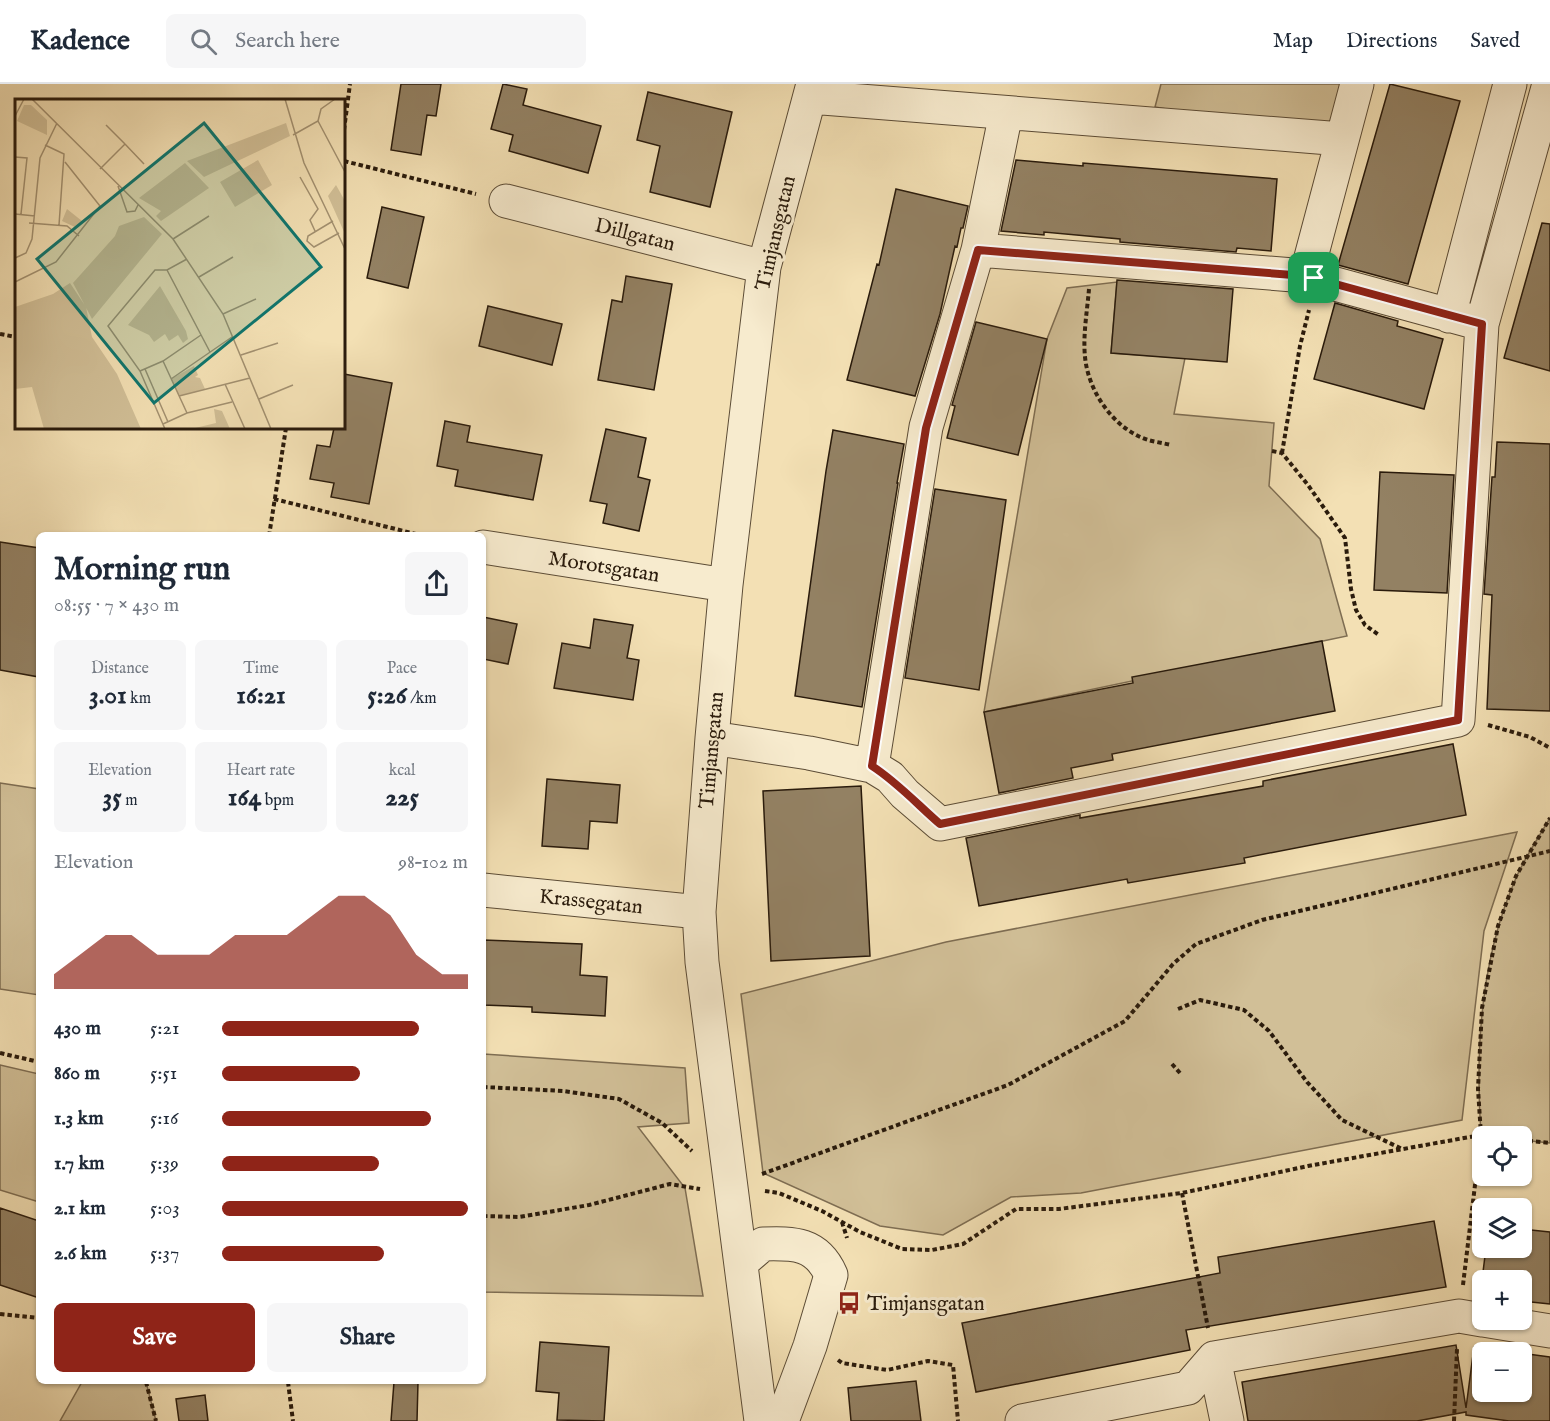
<!DOCTYPE html>
<html lang="en">
<head>
<meta charset="utf-8">
<style>
  body { margin:0; font-family:"IM FELL English",serif; background:#f6f6f7; color:#1f2937; height:100vh; display:flex; flex-direction:column; font-size:22px; white-space:nowrap }
  * { box-sizing:border-box; margin:0 }
  p { font-size:20px; color:#747a83 }
  .icon { flex:none; width:33px; height:33px; fill:none; stroke:currentColor; stroke-width:2; stroke-linecap:round; stroke-linejoin:round }
  .map { position:relative; flex:1; overflow:hidden }
  .details { position:absolute; left:36px; top:448px; width:450px; height:852px; display:flex; flex-direction:column; background:#fff; border-radius:9px; box-shadow:0 2px 4px #0004 }
  .details>* { flex:none }
  .fabs { position:absolute; left:1472px; top:1042px; display:grid; gap:12px }
  .fabs a { display:grid; place-items:center; width:60px; height:60px; border-radius:9px; background:#fff; box-shadow:0 2px 4px #0004; font-size:30px }
  .pin { position:absolute; display:grid; place-items:center; width:51px; height:51px; color:#fff; margin:-26px; border-radius:12px; box-shadow:0 3px 9px #0006 }
  .round { display:grid; place-items:center; flex:none; width:63px; height:63px; border-radius:9px; background:#f6f6f7 }
  .summary { display:flex; align-items:center; justify-content:space-between; height:102px; padding:0 18px }
  h1 { font-size:33px; font-weight:700; line-height:45px }
  .stats { display:grid; grid-template-columns:repeat(3,1fr); gap:9px; height:102px; padding:6px 18px }
  .stats div { display:grid; align-content:center; border-radius:9px; background:#f6f6f7; text-align:center }
  .stats b { font-size:26px; font-weight:700 }
  .stats small { font-size:16px; font-weight:400 }
  .stats p { font-size:16px }
  .chart { height:168px; padding:12px 18px }
  .chart p { display:flex; justify-content:space-between }
  .chart svg { width:100%; height:108px; margin-top:6px; fill:#8f2418; opacity:.7 }
  .action { display:flex; gap:12px; margin-top:auto; padding:12px 18px }
  .action a { flex:1; height:69px; border-radius:9px; background:#8f2418; color:#fff; font-size:24px; font-weight:700; line-height:69px; text-align:center }
  .action a+a { background:#f6f6f7; color:#1f2937 }
  ul { padding:0 18px; list-style:none; font-size:20px }
  li { display:grid; grid-template-columns:96px 72px 1fr; align-items:center; height:45px }
  li i { height:15px; border-radius:8px; background:#8f2418 }
  header { display:flex; align-items:center; gap:36px; box-sizing:border-box; height:84px; padding:0 30px; background:#fff; border-bottom:2px solid #e0e1e3 }
  header strong { font-size:28px }
  nav { display:flex; gap:33px; margin-inline-start:auto; font-size:21px }
  .search { width:420px; height:54px; background:#f6f6f7; display:flex; align-items:center; gap:15px; box-sizing:border-box; padding:0 21px; border-radius:9px; color:#747a83; font-size:22px }
  .map>svg:first-child { display:block }
</style>
</head>
<body>
<header>
<strong>Kadence</strong>
<div class="search"><svg class="icon" aria-label="search" viewBox="0 0 24 24"><circle cx="10" cy="10" r="6"/><path d="M15 15l6 6"/></svg>Search here</div>
<nav><a>Map</a><a>Directions</a><a>Saved</a></nav>
</header>
<div class="map">
<svg width="1550" height="1337" viewBox="0 0 1550 1337">
  <rect width="100%" height="100%" fill="#f3e0b4"/>
  <filter id="stains"><feTurbulence type="fractalNoise" baseFrequency=".00333" numOctaves="4"/><feColorMatrix values="0 0 0 0 .2 0 0 0 0 .09 0 0 0 0 .02 0 0 0 .5 -.17"/></filter>
  <radialGradient id="worn" r=".72"><stop offset=".6" stop-color="#630" stop-opacity="0"/><stop offset="1" stop-color="#630" stop-opacity=".3"/></radialGradient>
  <path fill="#d1bf97" stroke="#7e6d52" stroke-width="1.5" d="M 1161,0 L 1357,0 L 1342,55 L 1155,23 Z
    M 1117,198 L 1111,269 L 1185,274 L 1174,330 L 1274,339 L 1269,402 L 1320,455 L 1347,552 L 984,628 L 1047,255 L 1067,204 Z
    M 0,699 L 39,705 L 39,911 L 0,905 Z
    M 1550,734 L 1550,1059 L 1521,1056 L 1521,1053 L 1481,1051 C 1475,965 1481,873 1516,794 C 1525,773 1539,753 1550,734 Z
    M 1517,748 L 1484,847 L 1462,1036 L 1081,1109 L 1011,1113 L 943,1151 L 880,1142 L 763,1089 L 741,910 L 946,858 Z
    M 483,970 L 685,984 L 689,1039 L 638,1043 L 685,1104 L 703,1212 L 483,1208 Z
    M 0,981 L 39,990 L 39,1118 L 0,1106 Z
    M 82,1298 L 146,1298 L 156,1337 L 60,1337 Z"/>
  <path fill="#938163" stroke="#2a1b0c" stroke-width="1.5" fill-rule="evenodd" d="M 401,0 L 441,0 L 436,32 L 427,31 L 421,71 L 391,66 Z
    M 503,0 L 527,5 L 523,21 L 601,42 L 588,89 L 509,67 L 513,51 L 491,45 Z
    M 1390,0 L 1460,17 L 1408,200 L 1338,181 Z
    M 648,8 L 732,28 L 710,123 L 650,108 L 660,62 L 637,56 Z
    M 1016,76 L 1083,82 L 1083,79 L 1277,95 L 1271,167 L 1237,164 L 1236,168 L 1120,158 L 1120,155 L 1044,148 L 1044,151 L 1001,147 Z
    M 896,105 L 968,122 L 963,144 L 961,144 L 957,163 L 955,162 L 940,230 L 915,312 L 847,296 L 877,180 L 879,181 Z
    M 382,123 L 424,133 L 408,204 L 367,194 Z
    M 1542,139 L 1550,140 L 1550,287 L 1504,274 Z
    M 626,192 L 672,200 L 654,306 L 598,296 L 612,216 L 622,218 Z
    M 1117,196 L 1233,205 L 1227,278 L 1111,269 Z
    M 1335,219 L 1398,237 L 1397,242 L 1443,255 L 1424,325 L 1314,295 Z
    M 488,222 L 562,240 L 552,281 L 479,262 Z
    M 976,238 L 1047,255 L 1018,371 L 947,354 L 955,322 L 952,321 Z
    M 344,290 L 392,299 L 369,420 L 331,413 L 334,399 L 310,395 L 317,361 L 330,363 L 334,344 L 344,344 Z
    M 445,337 L 470,342 L 467,358 L 542,371 L 533,416 L 455,402 L 458,386 L 437,382 Z
    M 606,345 L 646,354 L 638,393 L 650,396 L 639,447 L 603,439 L 607,420 L 590,417 Z
    M 833,346 L 904,360 L 897,399 L 898,399 L 862,623 L 795,612 L 826,387 Z
    M 1497,358 L 1550,360 L 1550,627 L 1487,625 L 1492,511 L 1484,510 L 1492,393 L 1495,393 Z
    M 1380,388 L 1454,391 L 1447,509 L 1374,506 Z
    M 935,405 L 1006,416 L 979,606 L 905,594 Z
    M 0,458 L 39,464 L 39,593 L 0,586 Z
    M 483,533 L 517,540 L 508,580 L 483,575 Z
    M 594,535 L 633,541 L 627,574 L 639,576 L 633,616 L 554,604 L 562,559 L 590,564 Z
    M 1322,557 L 1335,627 L 1112,670 L 1113,676 L 1071,684 L 1073,694 L 999,709 L 984,628 L 1133,599 L 1132,593 Z
    M 1453,660 L 1466,731 L 1244,774 L 1245,779 L 1128,799 L 1127,795 L 979,822 L 966,754 L 1080,731 L 1080,734 L 1263,702 L 1263,697 Z
    M 547,695 L 620,701 L 617,739 L 590,737 L 588,765 L 542,762 Z
    M 861,702 L 870,872 L 771,877 L 763,707 Z
    M 483,856 L 582,860 L 580,891 L 607,893 L 605,932 L 532,928 L 532,923 L 483,921 Z
    M 0,1124 L 39,1137 L 39,1214 L 0,1201 Z
    M 1434,1137 L 1446,1203 L 1186,1246 L 1190,1266 L 976,1308 L 962,1239 L 1220,1189 L 1218,1173 Z
    M 1521,1145 L 1550,1148 L 1550,1220 L 1521,1217 L 1521,1197 L 1482,1197 L 1482,1212 L 1480,1212 L 1486,1164 L 1521,1164 Z
    M 540,1258 L 609,1263 L 604,1337 L 557,1336 L 559,1309 L 536,1307 Z
    M 1456,1261 L 1466,1324 L 1474,1263 L 1550,1273 L 1550,1337 L 1509,1337 L 1466,1331 L 1466,1328 L 1417,1337 L 1248,1337 L 1242,1298 ZM 1482,1269 L 1521,1269 L 1521,1308 L 1482,1308 Z
    M 916,1297 L 921,1337 L 851,1337 L 848,1304 Z
    M 394,1298 L 418,1298 L 417,1337 L 391,1337 Z
    M 205,1311 L 208,1337 L 179,1337 L 176,1315 Z"/>
  <g fill="none" stroke-linecap="round" stroke-linejoin="round">
    <g stroke="#5c4c36" stroke-width="35">
      <path id="minor" d="M 810,13 L 1342,55
        M 506,117 L 764,183
        M 978,166 L 1306,192 L 1482,240
        M 1306,192 L 1357,0
        M 1449,232 L 1510,0
        M 483,463 L 726,501
        M 712,654 L 809,669 L 872,682 L 890,693 L 905,710 L 940,740 L 1458,636 L 1482,240 L 1549,0
        M 872,682 L 926,343 L 978,166 L 1006,29
        M 483,806 L 699,828
        M 742,1178 L 763,1160 C 794,1159 817,1159 831,1191 L 810,1262 L 782,1337
        M 1483,1236 L 1550,1247
        M 1214,1274 L 1227,1337
        M 761,1337 L 702,878 L 699,828 L 712,654 L 726,501 L 764,183 L 813,0
        M 1022,1337 L 1188,1304 L 1214,1274 L 1459,1232 L 1482,1236"/>
    </g>
    <path stroke="#2a1b0c" stroke-width="4" stroke-dasharray="4.5 3" stroke-linecap="butt" d="M 344,46 L 350,0
      M 344,77 L 476,110
      M 1089,205 C 1087,230 1081,260 1087,285 C 1094,315 1117,346 1148,356 C 1155,358 1163,359 1171,361
      M 0,250 L 16,253
      M 1272,367 L 1282,369 L 1308,401 L 1345,454 L 1351,505 L 1356,526 L 1365,541 L 1379,551
      M 1282,369 L 1300,262 L 1309,226
      M 274,415 L 424,452
      M 269,452 L 286,344
      M 1488,641 L 1530,653 L 1550,664
      M 1178,925 L 1200,916 L 1244,926 L 1269,947 L 1307,998 L 1342,1036 L 1402,1065
      M 0,969 L 39,978
      M 1172,980 L 1180,989
      M 483,1003 L 563,1007 L 619,1015 L 662,1039 L 692,1067
      M 1521,1056 L 1550,1059
      M 762,1090 L 1008,1001 L 1125,937 L 1173,880 L 1196,860 L 1262,836 L 1550,767
      M 765,1107 L 779,1109 L 822,1127 L 860,1148 L 902,1165 L 932,1166 L 963,1160 L 1016,1125 L 1059,1125 L 1182,1109 L 1308,1082 L 1403,1065 L 1481,1051 L 1499,1053
      M 1182,1109 L 1208,1244
      M 483,1132 L 519,1133 L 589,1121 L 670,1100 L 700,1105
      M 842,1138 L 847,1154
      M 1463,1201 L 1481,1051 L 1478,1005 L 1482,924 L 1498,842 L 1516,792 L 1550,734
      M 0,1230 L 39,1234
      M 838,1276 L 842,1279 L 887,1286 L 928,1277 L 953,1281 L 958,1337
      M 146,1298 L 156,1337
      M 288,1298 L 293,1337
      M 1454,1337 L 1457,1265"/>
    <use href="#minor" stroke="#f7ebce" stroke-width="33"/>
  </g>
  <g fill="none" stroke-linecap="round" stroke-linejoin="round">
    <g stroke="#fff" stroke-width="12">
      <path id="route" d="M 978,166 L 1306,192 L 1482,240 L 1458,636 L 940,740 C 918,721 897,698 872,682 L 926,344 Z"/>
    </g>
    <use href="#route" stroke="#8f2418" stroke-width="8"/>
  </g>
  <defs>
    <g id="bus-bare" transform="scale(1.8)"><path d="M-5-6H5V4H4V6H2V4H-2V6H-4V4H-5ZM-3.5-4V0h7V-4ZM-3.5 1.2v1.5H-2V1.2ZM2 1.2v1.5H3.5V1.2Z" fill="#8f2418" stroke="#f7ebce" stroke-width="2.5" paint-order="stroke"/></g>
  </defs>
  <g fill-rule="evenodd">
    <use href="#bus-bare" x="849" y="1219"/>
  </g>
  <g text-anchor="middle" stroke-width="6" stroke-linejoin="round" paint-order="stroke">
    <g font-size="21" fill="#2a1b0c" stroke="#f7ebce">
      <text transform="translate(775 149) rotate(-77)" y="7">Timjansgatan</text>
      <text transform="translate(635 150) rotate(14)" y="7">Dillgatan</text>
      <text transform="translate(604 482) rotate(9)" y="7">Morotsgatan</text>
      <text transform="translate(711 666) rotate(-85)" y="7">Timjansgatan</text>
      <text transform="translate(591 817) rotate(6)" y="7">Krassegatan</text>
    </g>
    <g font-size="21" fill="#2a1b0c" stroke="#f7ebce" text-anchor="start">
      <text x="867" y="1226">Timjansgatan</text>
    </g>
  </g>
  <g transform="translate(15 15)">
    <rect width="330" height="330" fill="#f3e0b4"/>
    <path d="M 9,6 L 16,6 L 32,21 L 32,36 L 2,22 ZM 271,24 L 275,37 L 189,78 L 172,62 ZM 243,61 L 257,86 L 220,108 L 205,83 ZM 170,64 L 194,89 L 146,122 L 141,117 L 146,112 L 124,99 ZM 321,86 L 330,102 L 330,135 L 313,97 ZM 52,110 L 67,122 L 62,129 L 47,122 ZM 129,118 L 147,135 L 77,220 L 58,184 L 100,137 L 104,127 ZM 55,184 L 71,208 L 77,238 L 102,275 L 126,330 L 29,330 L 17,288 L 0,290 L 0,208 L 38,195 ZM 145,187 L 171,232 L 173,240 L 168,244 L 163,236 L 154,242 L 150,235 L 139,243 L 134,236 L 113,226 ZM 179,267 L 183,276 L 180,278 L 185,279 L 190,290 L 164,297 L 156,280 ZM 199,310 L 207,312 L 215,330 L 176,330 L 201,324 Z" fill="#d1bf97"/>
    <path fill="none" stroke="#a39171" stroke-width="1.5" d="M 17,0 L 158,140 L 208,215 L 256,330M 270,0 L 289,64 L 330,150M 0,17 L 9,0M 303,22 L 330,73M 91,26 L 110,45M 278,36 L 303,22 L 306,10 L 320,0M 30,46 L 49,55 L 44,126M 0,58 L 12,59 L 6,115M 85,70 L 110,45 L 129,65M 285,78 L 303,110 L 295,121 L 300,132M 103,87 L 112,113 L 120,112 L 123,106M 0,115 L 20,117M 318,122 L 293,137 L 292,142 L 299,148 L 324,134M 14,124 L 52,127 L 64,137M 158,140 L 194,117M 0,159 L 11,154 L 17,140 L 25,59 L 42,24M 152,171 L 195,253M 184,178 L 218,158M 0,183 L 41,163 L 85,107 L 50,63M 208,215 L 241,200M 226,256 L 263,244M 148,262 L 172,314M 130,270 L 153,323M 125,272 L 148,262 L 186,236M 156,280 L 217,238M 210,285 L 230,330M 164,297 L 235,279M 244,300 L 278,286M 148,325 L 172,314 L 217,303M 150,330 L 125,272 L 93,227 L 140,171 L 152,171 L 172,160"/>
    <path fill="#0f766e" fill-opacity="0.15" stroke="#0f766e" stroke-width="3" d="M 189,24 L 306,168 L 139,304 L 22,160 Z"/>
    <rect width="330" height="330" fill="none" stroke="#2a1b0c" stroke-width="3"/>
  </g>
  <rect width="100%" height="100%" filter="url(#stains)"/>
  <rect width="100%" height="100%" fill="url(#worn)"/>
</svg>
<div class="fabs">
<a><svg class="icon" aria-label="locate" viewBox="0 0 24 24"><circle cx="12" cy="12" r="6"/><path d="M12 2v4M12 18v4M2 12h4M18 12h4"/></svg></a>
<a><svg class="icon" aria-label="layers" viewBox="0 0 24 24"><path d="M12 4l9 5-9 5-9-5zM3 14l9 5 9-5"/></svg></a>
<a>+</a>
<a>−</a>
</div>
<div class="pin" style="left:1314px;top:194px;background:#1e9e55"><svg class="icon" aria-label="arrive" viewBox="0 0 24 24"><path d="M6 21V4h12l-3 4 3 4H6"/></svg></div>
<section class="details">
<div class="summary"><div><h1>Morning run</h1><p>08:55 · 7 × 430 m</p></div><a class="round"><svg class="icon" aria-label="share" viewBox="0 0 24 24"><path d="M12 15V3M7 8l5-5 5 5M5 13v7h14v-7"/></svg></a></div>
<div class="stats">
<div><p>Distance</p><b>3.01<small> km</small></b></div>
<div><p>Time</p><b>16:21</b></div>
<div><p>Pace</p><b>5:26<small> /km</small></b></div>
</div>
<div class="stats">
<div><p>Elevation</p><b>35<small> m</small></b></div>
<div><p>Heart rate</p><b>164<small> bpm</small></b></div>
<div><p>kcal</p><b>225</b></div>
</div>
<div class="chart"><p><span>Elevation</span>98–102 m</p>
<svg viewBox="0 0 160 44" preserveAspectRatio="none"><path d="M0 44V38L10 30L20 22L30 22L40 30L50 30L60 30L70 22L80 22L90 22L100 14L110 6L120 6L130 14L140 30L150 38L160 38V44z"/></svg>
</div>
<ul>
<li><b>430 m</b>5:21<i style="width:80%"></i></li>
<li><b>860 m</b>5:51<i style="width:56%"></i></li>
<li><b>1.3 km</b>5:16<i style="width:85%"></i></li>
<li><b>1.7 km</b>5:39<i style="width:64%"></i></li>
<li><b>2.1 km</b>5:03<i style="width:100%"></i></li>
<li><b>2.6 km</b>5:37<i style="width:66%"></i></li>
</ul>
<div class="action"><a>Save</a><a>Share</a></div>
</section>
</div>
</body>
</html>
